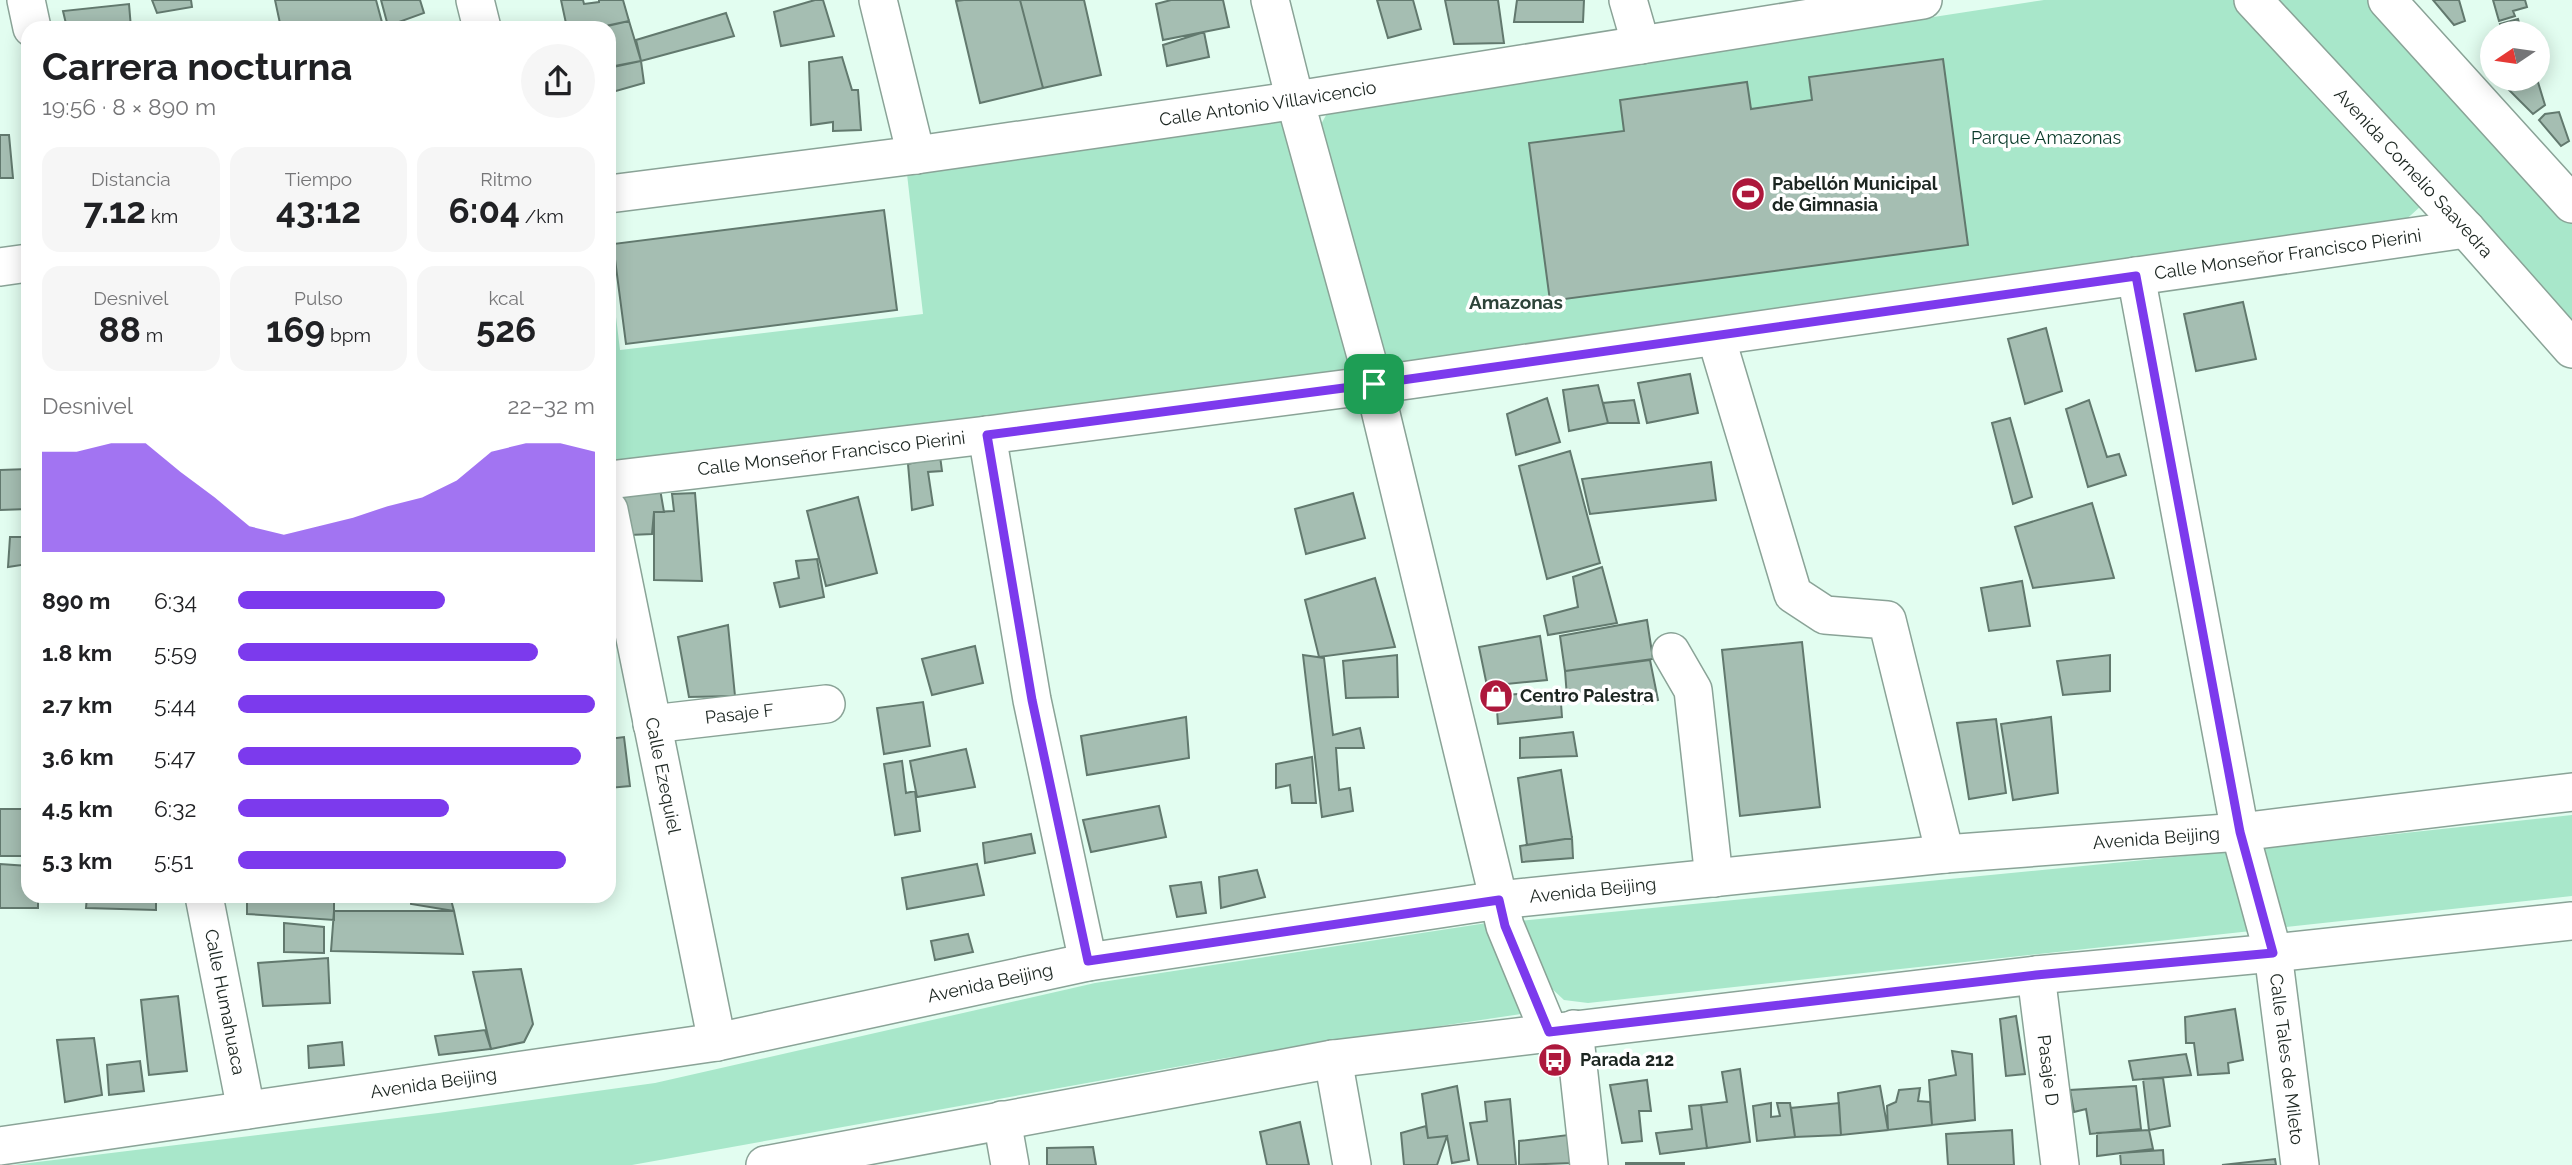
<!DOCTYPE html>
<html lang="es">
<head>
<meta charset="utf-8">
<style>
  body { margin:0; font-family:Raleway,sans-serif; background:#f6f6f6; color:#202124; height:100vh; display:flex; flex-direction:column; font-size:26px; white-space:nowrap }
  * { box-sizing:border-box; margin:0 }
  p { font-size:23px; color:#757577 }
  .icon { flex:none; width:38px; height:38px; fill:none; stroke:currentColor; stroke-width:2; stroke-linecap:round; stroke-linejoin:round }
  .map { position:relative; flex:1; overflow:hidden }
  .details { position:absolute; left:21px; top:21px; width:595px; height:882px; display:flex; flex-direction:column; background:#fff; border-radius:21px; box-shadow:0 4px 18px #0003 }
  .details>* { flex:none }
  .needle { width:46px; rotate:257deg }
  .controls { position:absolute; left:2480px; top:21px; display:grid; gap:14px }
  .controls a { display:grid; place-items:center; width:70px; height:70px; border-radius:50%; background:#fff; box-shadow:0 4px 18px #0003; font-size:35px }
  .pin { position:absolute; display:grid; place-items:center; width:60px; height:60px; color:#fff; margin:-30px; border-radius:14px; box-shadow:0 4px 10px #0006 }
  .round { display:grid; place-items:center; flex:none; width:74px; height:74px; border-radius:37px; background:#f6f6f6 }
  .overview { display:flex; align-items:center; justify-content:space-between; height:119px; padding:0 21px }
  h1 { font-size:38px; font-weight:700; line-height:52px }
  .figures { display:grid; grid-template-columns:repeat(3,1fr); gap:10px; height:119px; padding:7px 21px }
  .figures div { display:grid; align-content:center; border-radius:18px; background:#f6f6f6; text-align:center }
  .figures b { font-size:35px; font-weight:700 }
  .figures small { font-size:19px; font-weight:400 }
  .figures p { font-size:19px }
  .chart { height:196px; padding:14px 21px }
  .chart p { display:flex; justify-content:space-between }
  .chart svg { width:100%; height:126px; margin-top:7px; fill:#7c3aed; opacity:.7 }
  ul { padding:0 21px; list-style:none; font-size:23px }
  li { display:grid; grid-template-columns:112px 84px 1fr; align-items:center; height:52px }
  li i { height:18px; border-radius:9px; background:#7c3aed }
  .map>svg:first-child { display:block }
</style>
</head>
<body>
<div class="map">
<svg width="2572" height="1165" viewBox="0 0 2572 1165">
  <rect width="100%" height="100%" fill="#e2fdf0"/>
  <path fill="#a8e7ca" d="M 2044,0 L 2234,0 L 2421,206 L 2401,224 L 1397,368 L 1383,361 L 1320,126 L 1329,110 Z
    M 2272,0 L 2367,0 L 2572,224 L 2572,327 Z
    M 1277,118 L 1289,124 L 1351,365 L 1344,374 L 609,467 L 609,259 L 620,350 L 923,314 L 907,174 Z
    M 2572,815 L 2572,896 L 1588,1003 L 1564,1000 L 1549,986 L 1519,921 L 2246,850 Z
    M 1487,923 L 1521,1014 L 1226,1058 L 632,1165 L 13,1165 L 438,1113 L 655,1083 L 1095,983 Z"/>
  <path fill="#a5beb2" stroke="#62796e" stroke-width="2" d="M 152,0 L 191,0 L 192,7 L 157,13 Z
    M 275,0 L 376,0 L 383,26 L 281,28 Z
    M 381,0 L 420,0 L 424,13 L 388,26 Z
    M 561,0 L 583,0 L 584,4 L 599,2 L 599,0 L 623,0 L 629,21 L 596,28 L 567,28 Z
    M 815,0 L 823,0 L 834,36 L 781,46 L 774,12 Z
    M 964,0 L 1020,0 L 1043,88 L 980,103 L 956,1 Z
    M 1020,0 L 1084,0 L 1101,75 L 1043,88 Z
    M 1171,0 L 1223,0 L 1229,27 L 1163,40 L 1156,4 Z
    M 1377,0 L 1413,0 L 1421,29 L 1388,38 Z
    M 1445,0 L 1498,0 L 1504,43 L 1454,44 Z
    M 1517,0 L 1584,0 L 1583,22 L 1514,22 Z
    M 2433,0 L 2459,0 L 2465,21 L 2454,25 Z
    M 2493,0 L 2525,0 L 2527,7 L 2513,11 L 2515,16 L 2499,21 Z
    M 129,4 L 131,28 L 67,28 L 63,11 Z
    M 726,13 L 734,36 L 641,61 L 636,40 Z
    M 2518,19 L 2522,33 L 2503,33 L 2500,24 Z
    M 629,21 L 641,61 L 613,67 L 609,51 L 609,28 L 603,27 Z
    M 1204,32 L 1209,57 L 1167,66 L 1163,45 Z
    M 842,57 L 852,90 L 858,90 L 861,130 L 833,131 L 833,122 L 811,125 L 809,62 Z
    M 1943,59 L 1968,245 L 1550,301 L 1529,143 L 1624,131 L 1620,100 L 1747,82 L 1751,109 L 1812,100 L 1809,77 Z
    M 641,61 L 644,83 L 609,93 L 609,67 Z
    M 2498,79 L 2537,79 L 2545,105 L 2533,114 Z
    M 2559,112 L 2569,141 L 2561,146 L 2539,120 L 2545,114 Z
    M 0,135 L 9,135 L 13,178 L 0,178 Z
    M 884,210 L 897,310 L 626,344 L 613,244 Z
    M 2243,302 L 2256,359 L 2196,371 L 2184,314 Z
    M 2046,328 L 2062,391 L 2025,404 L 2008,339 Z
    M 1690,374 L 1698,413 L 1647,423 L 1638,383 Z
    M 1598,385 L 1608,423 L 1569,431 L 1563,390 Z
    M 1547,398 L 1560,442 L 1516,455 L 1507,414 Z
    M 1634,400 L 1639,423 L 1608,423 L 1603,403 Z
    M 2089,400 L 2107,457 L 2119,454 L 2126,475 L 2088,487 L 2066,409 Z
    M 2010,418 L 2032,497 L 2013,504 L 1992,423 Z
    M 1570,451 L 1600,563 L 1547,579 L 1519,466 Z
    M 940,456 L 942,471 L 928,472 L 933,505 L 912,510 L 908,464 Z
    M 1711,462 L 1716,500 L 1590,514 L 1582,479 Z
    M 28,469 L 28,509 L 0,510 L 0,470 Z
    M 660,489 L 664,512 L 654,512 L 652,534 L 630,535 L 623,494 Z
    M 695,493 L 702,581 L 654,580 L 654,512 L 674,511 L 672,494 Z
    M 1353,493 L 1365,538 L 1306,554 L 1295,509 Z
    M 858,497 L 877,573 L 826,586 L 807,511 Z
    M 2092,503 L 2114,578 L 2033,588 L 2015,527 Z
    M 10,537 L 28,537 L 28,564 L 8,567 Z
    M 817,559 L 824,597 L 780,607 L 774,583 L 799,578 L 796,561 Z
    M 1602,567 L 1617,623 L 1548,635 L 1544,616 L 1578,607 L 1573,577 Z
    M 1375,578 L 1395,647 L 1319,657 L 1305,600 Z
    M 2022,581 L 2030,626 L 1989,631 L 1981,588 Z
    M 1647,620 L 1653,659 L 1565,671 L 1560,636 Z
    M 728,625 L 735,696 L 689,697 L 678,637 Z
    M 1540,636 L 1547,680 L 1487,686 L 1479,647 Z
    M 1802,642 L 1820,807 L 1740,816 L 1722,650 Z
    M 975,646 L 983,683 L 932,695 L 922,659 Z
    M 1303,655 L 1324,658 L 1333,735 L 1360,728 L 1364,748 L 1336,748 L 1339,790 L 1350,788 L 1353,811 L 1322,817 Z
    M 1397,655 L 1398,697 L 1346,698 L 1343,661 Z
    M 2110,655 L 2110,691 L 2063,695 L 2057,661 Z
    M 1650,660 L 1658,700 L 1642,704 L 1638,690 L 1567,697 L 1565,671 Z
    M 1560,690 L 1562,717 L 1498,724 L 1496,696 Z
    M 923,702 L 930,746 L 884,754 L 877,708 Z
    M 1186,717 L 1189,758 L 1087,775 L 1081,736 Z
    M 2051,717 L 2058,793 L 2013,800 L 2001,724 Z
    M 1996,719 L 2006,793 L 1969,799 L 1957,723 Z
    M 1573,732 L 1577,756 L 1520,758 L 1520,738 Z
    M 624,737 L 630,786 L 609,788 L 609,739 Z
    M 966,749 L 975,787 L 917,797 L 910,761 Z
    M 1312,757 L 1316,803 L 1292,803 L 1290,785 L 1276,788 L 1276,764 Z
    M 902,761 L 906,793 L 915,791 L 920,831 L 895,835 L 884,764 Z
    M 1561,770 L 1572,838 L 1527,845 L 1518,778 Z
    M 1159,806 L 1166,837 L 1091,852 L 1083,820 Z
    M 0,809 L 28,809 L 28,856 L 0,856 Z
    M 1031,834 L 1035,853 L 985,863 L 983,843 Z
    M 1572,838 L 1573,858 L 1522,862 L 1520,846 Z
    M 0,864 L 28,866 L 28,896 L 38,896 L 38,908 L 0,908 Z
    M 977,864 L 984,895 L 907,909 L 902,878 Z
    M 1257,870 L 1265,897 L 1221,908 L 1219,877 Z
    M 1201,882 L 1206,913 L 1177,917 L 1170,886 Z
    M 87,896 L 156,896 L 156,910 L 86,908 Z
    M 247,896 L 334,896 L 334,920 L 247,914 Z
    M 411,896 L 450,896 L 454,911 L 411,904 Z
    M 334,911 L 454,911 L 463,954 L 331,951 Z
    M 284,923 L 324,927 L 324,953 L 284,952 Z
    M 968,934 L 973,952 L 935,960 L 931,941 Z
    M 328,958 L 330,1003 L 263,1006 L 258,963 Z
    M 521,969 L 533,1024 L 524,1042 L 491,1049 L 473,972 Z
    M 178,996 L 187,1071 L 149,1075 L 141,1000 Z
    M 2235,1009 L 2243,1060 L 2228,1063 L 2229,1073 L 2198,1075 L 2194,1043 L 2186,1043 L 2185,1017 Z
    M 2016,1016 L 2025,1074 L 2006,1076 L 2000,1019 Z
    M 485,1030 L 491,1049 L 439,1055 L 435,1036 Z
    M 94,1038 L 102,1095 L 65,1102 L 57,1040 Z
    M 342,1042 L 344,1065 L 309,1068 L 308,1046 Z
    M 1952,1051 L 1972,1054 L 1975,1120 L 1932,1125 L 1929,1080 L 1956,1075 Z
    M 2186,1054 L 2191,1075 L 2133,1080 L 2129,1061 Z
    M 140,1061 L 144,1091 L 109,1095 L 107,1065 Z
    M 1740,1069 L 1750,1142 L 1707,1148 L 1701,1105 L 1727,1102 L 1722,1072 Z
    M 2163,1078 L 2170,1126 L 2149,1130 L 2143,1079 Z
    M 1647,1080 L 1651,1111 L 1639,1111 L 1642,1141 L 1622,1143 L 1610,1085 Z
    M 1457,1086 L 1469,1160 L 1452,1163 L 1447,1136 L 1428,1138 L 1422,1094 Z
    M 1880,1086 L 1888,1130 L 1841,1135 L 1838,1093 Z
    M 2136,1086 L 2141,1129 L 2090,1134 L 2086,1109 L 2074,1112 L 2070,1090 Z
    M 1920,1088 L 1918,1101 L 1930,1102 L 1932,1125 L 1888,1130 L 1887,1106 L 1896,1102 L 1899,1090 Z
    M 1510,1099 L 1516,1165 L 1478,1165 L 1470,1123 L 1487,1121 L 1485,1102 Z
    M 1771,1103 L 1771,1117 L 1780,1116 L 1777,1103 L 1790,1103 L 1795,1137 L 1757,1141 L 1753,1106 Z
    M 1839,1103 L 1841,1135 L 1795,1137 L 1791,1108 Z
    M 1701,1105 L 1707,1148 L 1660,1154 L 1656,1133 L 1692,1129 L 1689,1106 Z
    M 1300,1122 L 1309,1165 L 1267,1165 L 1260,1132 Z
    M 1426,1126 L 1428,1138 L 1447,1136 L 1437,1165 L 1404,1165 L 1401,1133 Z
    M 2012,1130 L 2014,1165 L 1948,1165 L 1946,1134 Z
    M 2149,1130 L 2153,1149 L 2097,1156 L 2097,1133 Z
    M 1568,1135 L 1572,1163 L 1519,1165 L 1519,1141 Z
    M 1093,1147 L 1096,1165 L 1047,1165 L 1047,1148 Z
    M 2163,1150 L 2164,1165 L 2121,1165 L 2120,1153 Z
    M 2275,1159 L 2276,1165 L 2222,1165 Z
    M 1626,1163 L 1684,1163 L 1684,1165 L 1626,1165 Z"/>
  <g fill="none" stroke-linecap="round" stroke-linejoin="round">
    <g stroke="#8aa397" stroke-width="40">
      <g id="minor">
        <path d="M 26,0 L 32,28"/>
        <path d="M 475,0 L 482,28"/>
        <path d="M 878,0 L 916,155"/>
        <path d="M 1270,0 L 1295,100 L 1374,385 L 1505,926 L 1549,1032"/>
        <path d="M 1628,0 L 1641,45"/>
        <path id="s1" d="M 2253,0 L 2466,229 L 2572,349"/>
        <path d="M 2387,0 L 2572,204"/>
        <path id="s2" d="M 609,194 L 916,155 L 1277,103 L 1923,0"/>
        <path d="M 0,267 L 28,263"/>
        <path id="s3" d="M 2136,276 L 2240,832 L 2273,953 L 2300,1165"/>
        <path d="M 1716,337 L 1793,594 L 1825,615 L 1887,620 L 1945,854"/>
        <path d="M 987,435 L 1032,700 L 1088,962"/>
        <path id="s4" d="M 609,480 L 987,435 L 1374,385 L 2466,229"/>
        <path id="s5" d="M 609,510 L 717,1042"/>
        <path d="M 1671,652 L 1693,690 L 1714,878"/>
        <path id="s6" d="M 652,724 L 826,704"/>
        <path id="s7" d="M 204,896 L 246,1110"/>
        <path id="s8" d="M 2036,975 L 2060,1165"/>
        <path d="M 1574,1029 L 1589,1165"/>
        <path d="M 1333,1059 L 1352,1165"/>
        <path d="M 1002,1120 L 1010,1165"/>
        <path id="s9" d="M 0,1146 L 717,1042 L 1088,962 L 1499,900 L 1945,854 L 2240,832 L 2572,792"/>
        <path d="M 765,1165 L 1333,1059 L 2036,975 L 2273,953 L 2572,921"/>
      </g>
    </g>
    <use href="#minor" stroke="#fff" stroke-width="37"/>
  </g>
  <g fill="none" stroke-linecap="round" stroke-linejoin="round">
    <g stroke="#fff" stroke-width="14">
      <path id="route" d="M 2136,276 L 2240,832 L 2273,953 L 2036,975 L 1549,1032 L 1505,926 L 1499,900 L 1088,961 L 1032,700 L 987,435 L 1374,384 Z"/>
    </g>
    <use href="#route" stroke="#7c3aed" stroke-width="9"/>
  </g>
  <defs>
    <g id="stadium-disc" transform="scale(1.75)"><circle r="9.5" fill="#ad183c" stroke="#fff"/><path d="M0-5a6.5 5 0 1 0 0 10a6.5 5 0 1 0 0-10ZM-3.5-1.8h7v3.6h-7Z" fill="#fff"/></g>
    <g id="shop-disc" transform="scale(1.75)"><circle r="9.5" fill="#ad183c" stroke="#fff"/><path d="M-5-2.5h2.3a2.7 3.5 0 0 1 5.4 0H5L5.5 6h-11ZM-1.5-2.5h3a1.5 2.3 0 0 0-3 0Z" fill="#fff"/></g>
    <g id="bus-disc" transform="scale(1.75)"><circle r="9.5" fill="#ad183c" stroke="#fff"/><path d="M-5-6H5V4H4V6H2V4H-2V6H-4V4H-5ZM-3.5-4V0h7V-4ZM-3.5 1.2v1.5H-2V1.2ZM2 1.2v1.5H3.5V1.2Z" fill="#fff"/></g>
  </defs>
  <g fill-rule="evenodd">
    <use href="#stadium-disc" x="1748" y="194"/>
    <use href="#shop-disc" x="1496" y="696"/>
    <use href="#bus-disc" x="1555" y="1060"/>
  </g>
  <g text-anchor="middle" stroke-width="7" stroke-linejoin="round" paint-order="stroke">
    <g font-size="18" fill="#1c2621" stroke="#fff">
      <text dy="6" stroke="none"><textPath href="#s2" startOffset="665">Calle Antonio Villavicencio</textPath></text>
      <text dy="6" stroke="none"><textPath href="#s1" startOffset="236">Avenida Cornelio Saavedra</textPath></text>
      <text dy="6" stroke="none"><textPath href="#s4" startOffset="1694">Calle Monseñor Francisco Pierini</textPath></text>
      <text dy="6" stroke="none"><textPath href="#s4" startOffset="224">Calle Monseñor Francisco Pierini</textPath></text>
      <text dy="6" stroke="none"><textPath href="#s6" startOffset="88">Pasaje F</textPath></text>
      <text dy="6" stroke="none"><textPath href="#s5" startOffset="271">Calle Ezequiel</textPath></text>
      <text dy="6" stroke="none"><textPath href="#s9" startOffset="2180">Avenida Beijing</textPath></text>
      <text dy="6" stroke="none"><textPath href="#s9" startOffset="1614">Avenida Beijing</textPath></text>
      <text dy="6" stroke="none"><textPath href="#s9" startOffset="1004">Avenida Beijing</textPath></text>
      <text dy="6" stroke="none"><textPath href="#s7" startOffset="108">Calle Humahuaca</textPath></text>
      <text dy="6" stroke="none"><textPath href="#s3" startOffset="798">Calle Tales de Mileto</textPath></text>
      <text dy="6" stroke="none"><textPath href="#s8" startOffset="96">Pasaje D</textPath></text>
      <text dy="6" stroke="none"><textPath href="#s9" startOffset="438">Avenida Beijing</textPath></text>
    </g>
    <g font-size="18" fill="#083928" stroke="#fff">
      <text x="2046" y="144">Parque Amazonas</text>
    </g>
    <g font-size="18" font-weight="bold" fill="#1c2621" stroke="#fff" text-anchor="start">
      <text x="1772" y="190">Pabellón Municipal<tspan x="1772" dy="21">de Gimnasia</tspan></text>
      <text x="1520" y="702">Centro Palestra</text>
      <text x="1580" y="1066">Parada 212</text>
    </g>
    <g font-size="19" font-weight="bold" fill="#2d4339" stroke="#fff">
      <text x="1516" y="309">Amazonas</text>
    </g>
  </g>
</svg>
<div class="controls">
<a><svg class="needle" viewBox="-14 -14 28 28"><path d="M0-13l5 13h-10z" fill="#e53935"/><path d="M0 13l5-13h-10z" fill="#757577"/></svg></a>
</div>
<div class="pin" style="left:1374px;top:384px;background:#1e9e55"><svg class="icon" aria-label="arrive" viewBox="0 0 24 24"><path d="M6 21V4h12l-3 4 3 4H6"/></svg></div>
<section class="details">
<div class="overview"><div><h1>Carrera nocturna</h1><p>19:56 · 8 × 890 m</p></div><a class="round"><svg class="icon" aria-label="share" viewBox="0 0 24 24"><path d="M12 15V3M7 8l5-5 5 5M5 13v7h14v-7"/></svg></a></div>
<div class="figures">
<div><p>Distancia</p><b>7.12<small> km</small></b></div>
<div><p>Tiempo</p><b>43:12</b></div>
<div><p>Ritmo</p><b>6:04<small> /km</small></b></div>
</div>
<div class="figures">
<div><p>Desnivel</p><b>88<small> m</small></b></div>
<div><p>Pulso</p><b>169<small> bpm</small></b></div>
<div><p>kcal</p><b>526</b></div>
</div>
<div class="chart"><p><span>Desnivel</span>22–32 m</p>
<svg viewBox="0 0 160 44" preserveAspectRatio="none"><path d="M0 44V9L10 9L20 6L30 6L40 16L50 25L60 35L70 38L80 35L90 32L100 28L110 25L120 19L130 9L140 6L150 6L160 9V44z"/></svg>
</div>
<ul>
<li><b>890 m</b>6:34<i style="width:58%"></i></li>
<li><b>1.8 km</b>5:59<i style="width:84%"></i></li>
<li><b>2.7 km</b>5:44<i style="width:100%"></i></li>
<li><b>3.6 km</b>5:47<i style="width:96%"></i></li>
<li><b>4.5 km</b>6:32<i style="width:59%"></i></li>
<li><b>5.3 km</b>5:51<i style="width:92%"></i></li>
</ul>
</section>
</div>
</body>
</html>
